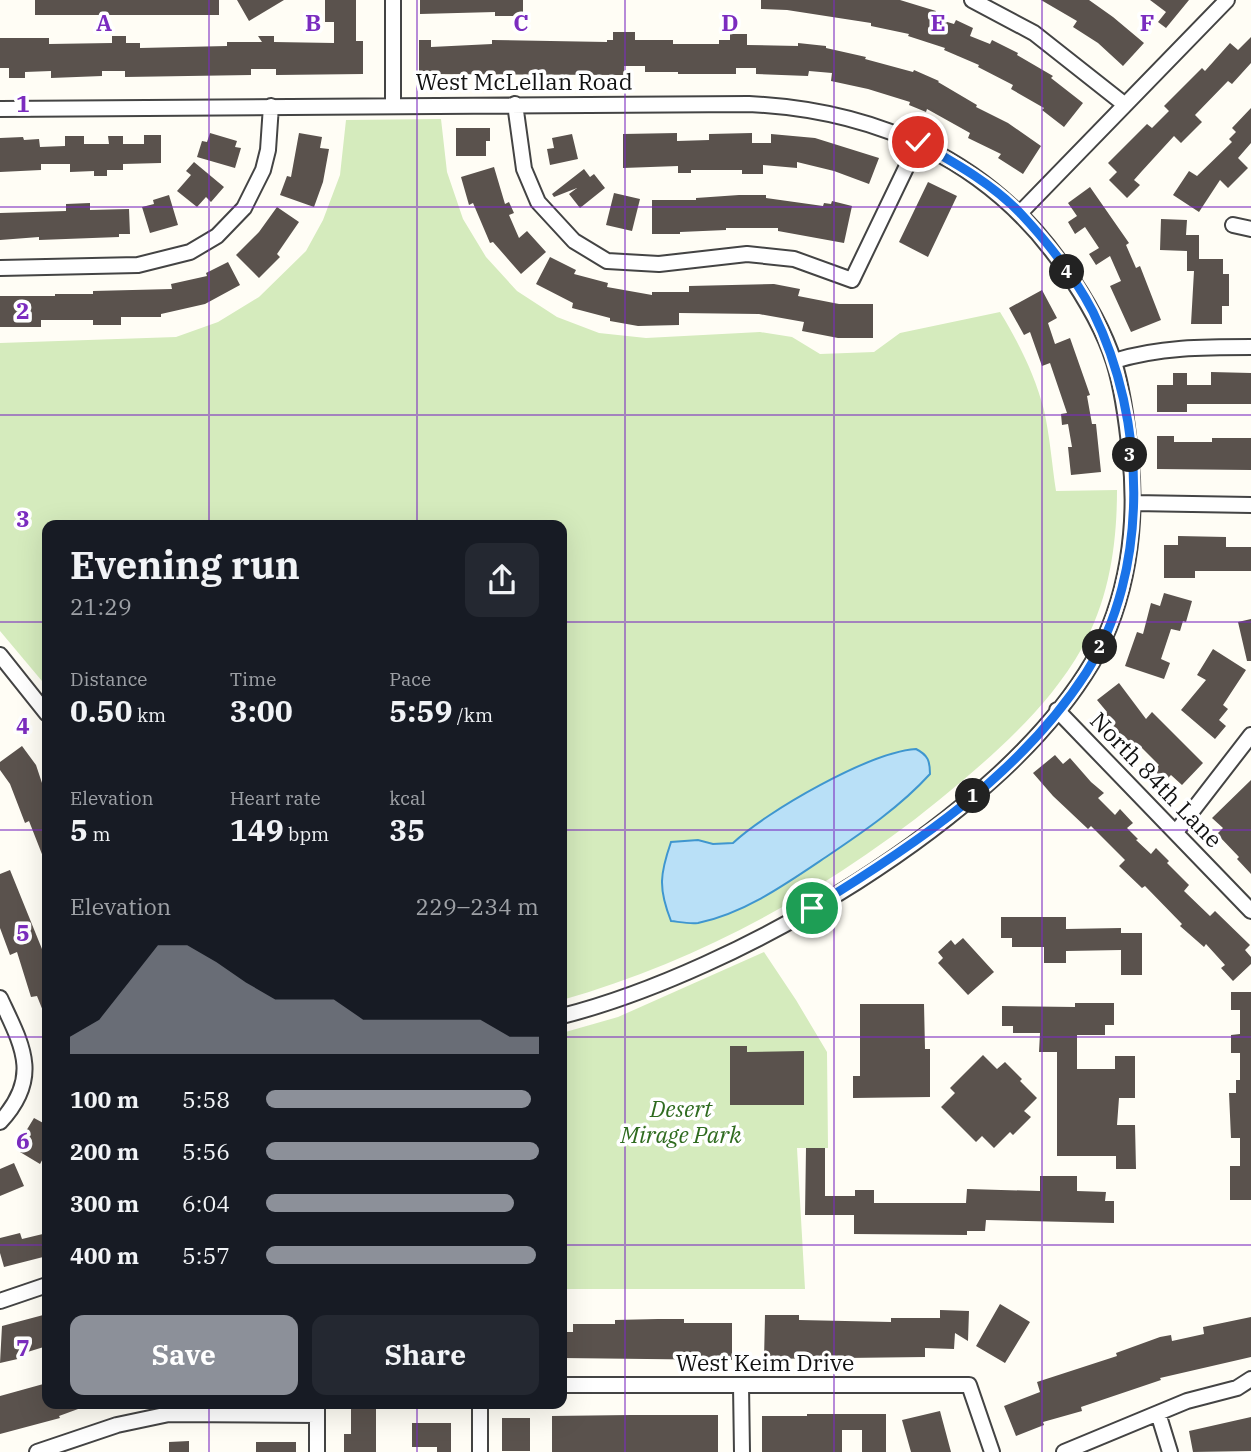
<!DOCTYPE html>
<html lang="en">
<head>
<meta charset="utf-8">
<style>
  body { margin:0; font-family:"IBM Plex Serif",serif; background:#242831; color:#f1f3f6; height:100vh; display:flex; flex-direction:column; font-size:26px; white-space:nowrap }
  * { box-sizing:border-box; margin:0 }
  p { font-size:23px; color:#9ea1a6 }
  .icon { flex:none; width:38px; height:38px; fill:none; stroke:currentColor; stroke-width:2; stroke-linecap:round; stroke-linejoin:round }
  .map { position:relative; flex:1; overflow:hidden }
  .panel { position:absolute; left:42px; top:520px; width:525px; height:889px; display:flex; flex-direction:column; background:#171b24; border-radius:14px; box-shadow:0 7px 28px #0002 }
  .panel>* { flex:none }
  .pin { position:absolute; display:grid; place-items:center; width:60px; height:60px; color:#fff; margin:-30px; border:4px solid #fff; border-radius:50%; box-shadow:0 2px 7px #0007 }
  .km { position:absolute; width:35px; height:35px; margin:-18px; border-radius:50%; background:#222; color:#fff; font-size:19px; line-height:35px; text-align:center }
  .round { display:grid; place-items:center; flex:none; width:74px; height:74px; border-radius:14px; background:#242831 }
  .head { display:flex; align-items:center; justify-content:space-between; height:119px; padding:0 28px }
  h1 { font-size:38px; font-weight:700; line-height:52px }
  .figures { display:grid; grid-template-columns:repeat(3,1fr); gap:10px; height:119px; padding:7px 28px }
  .figures div { display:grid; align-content:center }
  .figures b { font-size:30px; font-weight:700 }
  .figures small { font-size:19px; font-weight:400 }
  .figures p { font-size:19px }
  .chart { height:196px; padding:14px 28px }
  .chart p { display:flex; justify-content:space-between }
  .chart svg { width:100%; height:126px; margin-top:7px; fill:#8c9099; opacity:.7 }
  .cta { display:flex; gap:14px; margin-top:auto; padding:14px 28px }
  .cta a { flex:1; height:80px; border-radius:14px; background:#8c9099; color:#fff; font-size:28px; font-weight:700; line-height:80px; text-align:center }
  .cta a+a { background:#242831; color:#f1f3f6 }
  ul { padding:0 28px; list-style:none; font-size:23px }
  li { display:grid; grid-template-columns:112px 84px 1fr; align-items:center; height:52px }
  li i { height:18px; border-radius:9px; background:#8c9099 }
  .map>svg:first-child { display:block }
</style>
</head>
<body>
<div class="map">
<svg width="1251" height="1452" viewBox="0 0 1251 1452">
  <rect width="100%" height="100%" fill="#fffdf5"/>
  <path fill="#d5ebbd" d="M 441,119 L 447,172 L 463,219 L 486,257 L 517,291 L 557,317 L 599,333 L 646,338 L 760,332 L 792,337 L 820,354 L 874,352 L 900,333 L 1000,312 C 1019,343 1035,375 1044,410 C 1050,437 1052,465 1056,491 L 1117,490 C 1117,545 1109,599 1082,648 C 1052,701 1008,742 962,781 C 846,880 709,958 562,1000 L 562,525 L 47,525 L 47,687 L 0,631 L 0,343 L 176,337 L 218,322 L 259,297 L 306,251 L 323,220 L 340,175 L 346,120 Z
    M 764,952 L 796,1000 L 827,1052 L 828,1148 L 797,1148 L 805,1289 L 562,1289 L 562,1033 L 618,1017 Z"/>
  <path fill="#b9e0f7" stroke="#3f96cf" stroke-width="2" d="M 916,749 C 928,755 930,761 930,774 C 900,807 863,832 826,857 C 786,884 745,913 698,923 C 689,924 680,922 671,921 C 658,888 660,874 671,842 L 698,840 L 713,844 L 733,843 C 767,811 870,752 916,749 Z"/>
  <path fill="#5a524d" d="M 35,0 L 219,0 L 219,15 L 35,15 Z
    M 237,0 L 284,0 L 249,21 Z
    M 325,0 L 356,0 L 356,41 L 363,41 L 363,74 L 276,75 L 276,69 L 251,69 L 251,75 L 125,77 L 125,71 L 102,71 L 102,76 L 51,78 L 51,71 L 25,72 L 25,78 L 9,78 L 9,68 L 0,68 L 0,38 L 49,38 L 49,44 L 112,43 L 112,36 L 126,36 L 126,43 L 140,43 L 140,48 L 227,46 L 227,42 L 262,42 L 258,36 L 274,36 L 274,42 L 334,43 L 334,22 L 325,22 Z
    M 420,0 L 523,0 L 523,16 L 495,16 L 495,12 L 420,14 Z
    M 761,0 L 900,0 L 936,11 L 934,18 L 954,24 L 956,20 L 973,28 L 970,36 L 990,44 L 992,40 L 1018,53 L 1017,55 L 1053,76 L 1051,78 L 1083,103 L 1064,127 L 1042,110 L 1044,108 L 1011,89 L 1013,85 L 978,67 L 979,65 L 944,50 L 945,48 L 908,36 L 909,34 L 871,26 L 871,23 L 787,10 L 761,9 Z
    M 1041,0 L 1089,0 L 1113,17 L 1144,43 L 1123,66 L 1098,43 L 1073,27 L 1077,21 Z
    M 1150,0 L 1189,0 L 1166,28 L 1158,22 L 1166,12 Z
    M 613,32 L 635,32 L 635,40 L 673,40 L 673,44 L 719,44 L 719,40 L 730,40 L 730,34 L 747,34 L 747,45 L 798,46 L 798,43 L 826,46 L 826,48 L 866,57 L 865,59 L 913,72 L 914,70 L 939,81 L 938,82 L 977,105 L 976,107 L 1008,123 L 1041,146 L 1023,174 L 998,158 L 1001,154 L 968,138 L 970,133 L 927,109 L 926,112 L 909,105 L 910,102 L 868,89 L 831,81 L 832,73 L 809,71 L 808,76 L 756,74 L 756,68 L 736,68 L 736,74 L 678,74 L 678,72 L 645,72 L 645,66 L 624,66 L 624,75 L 419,74 L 419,40 L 431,40 L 431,47 L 492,44 L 492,40 L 607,42 L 607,40 L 613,40 Z
    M 1251,37 L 1251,63 L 1232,84 L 1228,81 L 1195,115 L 1202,122 L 1181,143 L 1174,136 L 1142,171 L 1134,180 L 1140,185 L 1127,198 L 1109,180 L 1117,172 L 1108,163 L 1147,124 L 1152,128 L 1169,111 L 1164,106 L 1202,68 L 1205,71 L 1230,43 L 1238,50 Z
    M 1251,108 L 1251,143 L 1238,158 L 1248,168 L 1228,188 L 1220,180 L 1199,212 L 1173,195 L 1189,171 L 1197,176 L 1232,142 L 1229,139 L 1236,132 L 1232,128 Z
    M 456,128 L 490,128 L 490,141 L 486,141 L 486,156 L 456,156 Z
    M 210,133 L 237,141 L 235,147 L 241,148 L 235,168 L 197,157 L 202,141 L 207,142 Z
    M 299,133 L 322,137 L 320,148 L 329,149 L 323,182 L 314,207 L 280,195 L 287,176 L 291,177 Z
    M 677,133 L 677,141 L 709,140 L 709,134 L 752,133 L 752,143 L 771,143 L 771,134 L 815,138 L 879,158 L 869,184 L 834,171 L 797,162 L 797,168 L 763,165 L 763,174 L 742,174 L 742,170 L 691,170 L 691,173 L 678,173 L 678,166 L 623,168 L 623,134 Z
    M 572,134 L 578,159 L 550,165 L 547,149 L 554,148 L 552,138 Z
    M 144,135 L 161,135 L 161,163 L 123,164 L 123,170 L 107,170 L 107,176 L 94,176 L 94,171 L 70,172 L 70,164 L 41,164 L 41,170 L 0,172 L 0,138 L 23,137 L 24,140 L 39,139 L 40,147 L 65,146 L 65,136 L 84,136 L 84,144 L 109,144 L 108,136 L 123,136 L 123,144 L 144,144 Z
    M 194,162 L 224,187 L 211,202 L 206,197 L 197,207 L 177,191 L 191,175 L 186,171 Z
    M 494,167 L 505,204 L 509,202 L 514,213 L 509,215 L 519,238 L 527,231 L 546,252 L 521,274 L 493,242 L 490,243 L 473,203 L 469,205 L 461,177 Z
    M 584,169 L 590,177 L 594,174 L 605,188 L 580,208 L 569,194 L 577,188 L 554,197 L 552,194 Z
    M 928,182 L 957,196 L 928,257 L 899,242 Z
    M 1090,187 L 1129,243 L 1126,245 L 1136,268 L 1140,266 L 1161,320 L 1131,332 L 1110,286 L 1121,281 L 1110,256 L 1096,265 L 1089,254 L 1099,248 L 1085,227 L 1075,234 L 1068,222 L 1077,216 L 1068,203 Z
    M 614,193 L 640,199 L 632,231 L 606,225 Z
    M 169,195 L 178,225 L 150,233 L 142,207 L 154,204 L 153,200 Z
    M 739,195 L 766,195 L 766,198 L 823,206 L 824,203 L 831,204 L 832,201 L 852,206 L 844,243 L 778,231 L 778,228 L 726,228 L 726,230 L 680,232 L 680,234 L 652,234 L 652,200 L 696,200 L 696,198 Z
    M 90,203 L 90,210 L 129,209 L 130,234 L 119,234 L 119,237 L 39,240 L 39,237 L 0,240 L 0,213 L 66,211 L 66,204 Z
    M 277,207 L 299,222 L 277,254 L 280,257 L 259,278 L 236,255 L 259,232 Z
    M 1161,219 L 1187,220 L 1186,235 L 1199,235 L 1199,259 L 1223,259 L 1223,274 L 1229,274 L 1229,306 L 1222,306 L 1222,324 L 1191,324 L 1194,271 L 1187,271 L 1187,251 L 1160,250 Z
    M 550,257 L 576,270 L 574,274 L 608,283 L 607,287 L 652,295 L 652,292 L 689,292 L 689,286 L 774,284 L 800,289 L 798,296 L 839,304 L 873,304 L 873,338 L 838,338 L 802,331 L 804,322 L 759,314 L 679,313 L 679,325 L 638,326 L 610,321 L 610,318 L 572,308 L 573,303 L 536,284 Z
    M 228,262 L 240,285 L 205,304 L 161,314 L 161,317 L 121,317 L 121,325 L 93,325 L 93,320 L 41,320 L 41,327 L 0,327 L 0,296 L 55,296 L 55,294 L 93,294 L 93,291 L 172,289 L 171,284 L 207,276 L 206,273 Z
    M 1042,290 L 1057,318 L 1048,323 L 1055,344 L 1070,338 L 1090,395 L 1087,396 L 1092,424 L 1096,424 L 1101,472 L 1071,475 L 1068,447 L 1072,447 L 1068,424 L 1062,425 L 1061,414 L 1067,413 L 1050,363 L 1042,366 L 1030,332 L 1024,335 L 1009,308 Z
    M 1211,372 L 1251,373 L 1251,404 L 1187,404 L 1187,412 L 1157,412 L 1157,385 L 1173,385 L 1173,373 L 1187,373 L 1187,385 L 1211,385 Z
    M 1157,436 L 1174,436 L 1174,442 L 1212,442 L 1212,438 L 1251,438 L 1251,470 L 1157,469 Z
    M 1178,536 L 1226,537 L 1226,547 L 1251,547 L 1251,571 L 1195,571 L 1195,578 L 1164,578 L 1164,545 L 1178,545 Z
    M 1164,593 L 1192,601 L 1186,622 L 1183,621 L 1180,631 L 1171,629 L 1161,659 L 1170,663 L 1164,679 L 1125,666 L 1137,632 L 1143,634 L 1151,603 L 1160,606 Z
    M 1251,619 L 1251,661 L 1247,661 L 1238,622 Z
    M 1213,649 L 1246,670 L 1223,705 L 1228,709 L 1219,720 L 1226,726 L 1215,739 L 1181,710 L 1206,680 L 1197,675 Z
    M 1119,683 L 1146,719 L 1152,712 L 1203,763 L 1182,785 L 1171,775 L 1165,781 L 1154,770 L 1159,765 L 1140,746 L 1135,752 L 1102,717 L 1107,712 L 1097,700 Z
    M 22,746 L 36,765 L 47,798 L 47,867 L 29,821 L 25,823 L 10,784 L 0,770 L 0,762 Z
    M 1055,755 L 1063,764 L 1070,758 L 1091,782 L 1104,793 L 1098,798 L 1115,815 L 1120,809 L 1133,823 L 1127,828 L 1138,839 L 1136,840 L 1151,854 L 1156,848 L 1169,861 L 1167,863 L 1189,885 L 1184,891 L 1210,916 L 1215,911 L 1250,945 L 1245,950 L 1251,957 L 1251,964 L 1233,981 L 1221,968 L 1225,965 L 1206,944 L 1204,947 L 1180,926 L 1182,924 L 1145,886 L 1142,888 L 1119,866 L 1125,860 L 1091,826 L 1088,829 L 1053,796 L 1033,773 Z
    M 1251,780 L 1251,874 L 1237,859 L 1239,857 L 1217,834 L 1223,828 L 1212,818 Z
    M 10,870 L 44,954 L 47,953 L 47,1021 L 37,996 L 31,997 L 17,952 L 10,955 L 0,928 L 0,874 Z
    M 1001,917 L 1066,917 L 1066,929 L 1121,928 L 1121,933 L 1142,933 L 1142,975 L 1121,975 L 1121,950 L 1066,951 L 1066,963 L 1044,963 L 1044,947 L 1012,947 L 1012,938 L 1001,938 Z
    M 963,938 L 994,972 L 968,995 L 938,963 L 943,958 L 938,952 L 951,940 L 955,945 Z
    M 1231,992 L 1251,992 L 1251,1200 L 1230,1200 L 1230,1166 L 1240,1166 L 1240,1138 L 1231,1138 L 1229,1093 L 1236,1093 L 1236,1080 L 1240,1080 L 1240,1053 L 1231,1053 L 1231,1035 L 1240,1034 L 1240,1010 L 1231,1010 Z
    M 1075,1003 L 1114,1003 L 1114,1025 L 1105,1025 L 1105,1035 L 1077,1035 L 1077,1069 L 1115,1069 L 1115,1056 L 1135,1056 L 1135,1098 L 1119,1098 L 1117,1125 L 1135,1125 L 1136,1169 L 1116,1169 L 1116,1156 L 1057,1156 L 1057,1052 L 1039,1052 L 1040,1033 L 1013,1033 L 1013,1026 L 1002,1026 L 1002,1006 L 1075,1007 Z
    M 860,1004 L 924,1004 L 925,1049 L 930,1049 L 930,1097 L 853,1098 L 853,1076 L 860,1076 Z
    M 730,1046 L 747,1046 L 747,1052 L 804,1051 L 804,1105 L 730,1105 Z
    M 983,1055 L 997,1069 L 1005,1062 L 1022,1079 L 1020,1081 L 1037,1098 L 1024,1111 L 1031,1117 L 1013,1135 L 1010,1132 L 994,1148 L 982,1136 L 976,1142 L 941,1107 L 955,1093 L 950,1088 Z
    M 34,1118 L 47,1125 L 47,1151 L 40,1164 L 20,1152 L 28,1139 L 23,1136 Z
    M 806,1148 L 825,1148 L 825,1196 L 855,1196 L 855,1190 L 874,1190 L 874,1203 L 966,1203 L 967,1189 L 1040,1191 L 1040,1176 L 1077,1176 L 1077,1191 L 1106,1192 L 1105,1201 L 1114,1201 L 1114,1223 L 986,1220 L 985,1231 L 967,1231 L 967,1235 L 854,1234 L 854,1215 L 805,1215 Z
    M 14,1163 L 24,1186 L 0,1196 L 0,1169 Z
    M 20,1233 L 22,1239 L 47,1233 L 47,1256 L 4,1267 L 0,1253 L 0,1238 Z
    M 1000,1304 L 1030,1322 L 1005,1363 L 976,1346 Z
    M 940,1310 L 969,1311 L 968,1341 L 955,1333 L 954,1349 L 925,1348 L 925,1357 L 764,1359 L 765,1315 L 799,1315 L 799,1320 L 891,1322 L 891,1318 L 940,1318 Z
    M 47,1314 L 47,1346 L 21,1354 L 22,1358 L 0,1363 L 2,1326 Z
    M 1251,1317 L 1251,1357 L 1160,1378 L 1161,1380 L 1081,1407 L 1082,1411 L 1043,1422 L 1044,1425 L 1016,1436 L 1004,1406 L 1040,1392 L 1037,1382 L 1117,1356 L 1116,1353 L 1160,1337 L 1171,1335 L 1172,1341 L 1204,1334 L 1203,1327 Z
    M 658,1319 L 684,1319 L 684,1323 L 732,1323 L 732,1360 L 562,1358 L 562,1332 L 573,1332 L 573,1324 L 615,1324 L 615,1320 Z
    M 47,1383 L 47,1404 L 89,1405 L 59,1416 L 60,1418 L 0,1434 L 0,1396 Z
    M 351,1404 L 376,1404 L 376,1452 L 344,1452 L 344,1434 L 351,1434 Z
    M 940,1411 L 951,1452 L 911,1452 L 902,1420 Z
    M 807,1414 L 886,1414 L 886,1452 L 862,1452 L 862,1430 L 842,1430 L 842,1452 L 762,1452 L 762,1416 L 807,1416 Z
    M 630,1415 L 718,1415 L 718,1452 L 552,1452 L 552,1416 Z
    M 1251,1417 L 1251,1451 L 1193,1452 L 1189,1431 Z
    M 502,1418 L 530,1418 L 530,1451 L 502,1451 Z
    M 412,1423 L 451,1423 L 451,1452 L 437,1452 L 437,1447 L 412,1447 Z
    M 189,1441 L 189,1452 L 169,1452 L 169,1442 Z
    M 256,1442 L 296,1442 L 296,1452 L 256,1452 Z"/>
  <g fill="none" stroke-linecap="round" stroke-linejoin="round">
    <g stroke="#444" stroke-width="18">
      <path id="minor" d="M 393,0 L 393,105
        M 972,0 L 1034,33 L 1124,104
        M 515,104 L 524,169 L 538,202 L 574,241 L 607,261 L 659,264 L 747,254 L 794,259 L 852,280 L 918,143
        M 0,109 L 749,104 C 877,110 989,160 1063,266 C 1084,296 1103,327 1114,362 C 1123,391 1127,423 1130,454 C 1138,525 1128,600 1092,663 C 999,820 735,972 562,1016
        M 1020,213 L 1227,0
        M 1233,225 L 1251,229
        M 0,268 L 138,265 L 190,252 L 217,236 L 244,208 L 263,170 L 268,150 L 271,106
        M 1114,361 C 1159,347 1204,347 1251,347
        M 1134,503 L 1251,505
        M 0,655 L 47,714
        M 1057,710 L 1251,911
        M 1176,832 L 1251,735
        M 0,998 C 22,1045 42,1077 0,1122
        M 0,1301 L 47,1285
        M 562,1385 L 969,1385 L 992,1452
        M 741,1385 L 742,1452
        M 480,1404 L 480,1452
        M 1158,1413 L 1170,1452
        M 37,1452 L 117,1425 L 169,1414 L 317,1415
        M 317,1452 L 317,1404
        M 1064,1452 L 1187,1401 L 1237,1388 L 1251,1379"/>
    </g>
    <use href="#minor" stroke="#fff" stroke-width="14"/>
  </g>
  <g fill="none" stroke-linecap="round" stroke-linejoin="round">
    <g stroke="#fff" stroke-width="14">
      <path id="route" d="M 812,908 C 914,846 1020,775 1086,673 C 1151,570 1146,419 1093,312 C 1075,277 1049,244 1022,215 C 993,184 955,163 918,142"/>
    </g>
    <use href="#route" stroke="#1a73e8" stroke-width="9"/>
  </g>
  <path fill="none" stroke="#7b2cbf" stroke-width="2" stroke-opacity="0.55" d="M 209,0 L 209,525M 417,0 L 417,525M 625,0 L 625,1452M 834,0 L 834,1452M 1042,0 L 1042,1452M 0,207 L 1251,207M 0,415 L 1251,415M 0,622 L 47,622M 562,622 L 1251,622M 0,830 L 47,830M 562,830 L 1251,830M 0,1037 L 47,1037M 562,1037 L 1251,1037M 0,1245 L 47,1245M 562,1245 L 1251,1245M 209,1404 L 209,1452M 417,1404 L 417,1452"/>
  <g text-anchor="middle" stroke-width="7" stroke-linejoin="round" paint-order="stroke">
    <g font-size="23" fill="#111" stroke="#fff">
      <text x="524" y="90">West McLellan Road</text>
      <text transform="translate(1156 780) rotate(46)" y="8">North 84th Lane</text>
      <text x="765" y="1371">West Keim Drive</text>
    </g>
    <g font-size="23" font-style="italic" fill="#2f6b1f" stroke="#fff">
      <text x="681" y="1117">Desert<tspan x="681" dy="26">Mirage Park</tspan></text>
    </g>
  </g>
  <g font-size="23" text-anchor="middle" font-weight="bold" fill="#7b2cbf" stroke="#fff" stroke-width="7" stroke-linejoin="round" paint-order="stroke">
    <text x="104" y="31">A</text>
    <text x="313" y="31">B</text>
    <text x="521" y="31">C</text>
    <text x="730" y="31">D</text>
    <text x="938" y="31">E</text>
    <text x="1147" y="31">F</text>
    <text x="23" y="112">1</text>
    <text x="23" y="319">2</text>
    <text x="23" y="527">3</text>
    <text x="23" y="734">4</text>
    <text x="23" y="941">5</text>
    <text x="23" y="1149">6</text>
    <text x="23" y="1356">7</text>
  </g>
</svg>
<div class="pin" style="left:812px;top:908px;background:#1e9e55"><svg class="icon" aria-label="arrive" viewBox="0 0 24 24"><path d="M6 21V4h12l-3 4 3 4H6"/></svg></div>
<div class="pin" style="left:918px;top:142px;background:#d93025"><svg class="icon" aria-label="check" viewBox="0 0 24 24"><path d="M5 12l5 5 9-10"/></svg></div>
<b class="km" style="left:973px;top:796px">1</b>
<b class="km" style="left:1100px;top:647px">2</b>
<b class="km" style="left:1130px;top:455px">3</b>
<b class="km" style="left:1067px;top:272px">4</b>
<section class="panel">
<div class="head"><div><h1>Evening run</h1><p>21:29</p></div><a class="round"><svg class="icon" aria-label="share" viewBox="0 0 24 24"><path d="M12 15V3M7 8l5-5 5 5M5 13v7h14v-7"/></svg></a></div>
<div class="figures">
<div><p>Distance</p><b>0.50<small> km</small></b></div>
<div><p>Time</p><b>3:00</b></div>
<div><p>Pace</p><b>5:59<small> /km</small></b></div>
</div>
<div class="figures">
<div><p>Elevation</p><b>5<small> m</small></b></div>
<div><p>Heart rate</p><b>149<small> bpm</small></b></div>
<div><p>kcal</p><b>35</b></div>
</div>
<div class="chart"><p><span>Elevation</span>229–234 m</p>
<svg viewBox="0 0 160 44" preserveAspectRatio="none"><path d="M0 44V38L10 32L20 19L30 6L40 6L50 12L60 19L70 25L80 25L90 25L100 32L110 32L120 32L130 32L140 32L150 38L160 38V44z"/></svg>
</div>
<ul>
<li><b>100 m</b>5:58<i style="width:97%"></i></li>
<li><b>200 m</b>5:56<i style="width:100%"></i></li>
<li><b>300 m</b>6:04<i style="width:91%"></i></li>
<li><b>400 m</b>5:57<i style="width:99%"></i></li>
</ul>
<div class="cta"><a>Save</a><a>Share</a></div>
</section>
</div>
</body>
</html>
